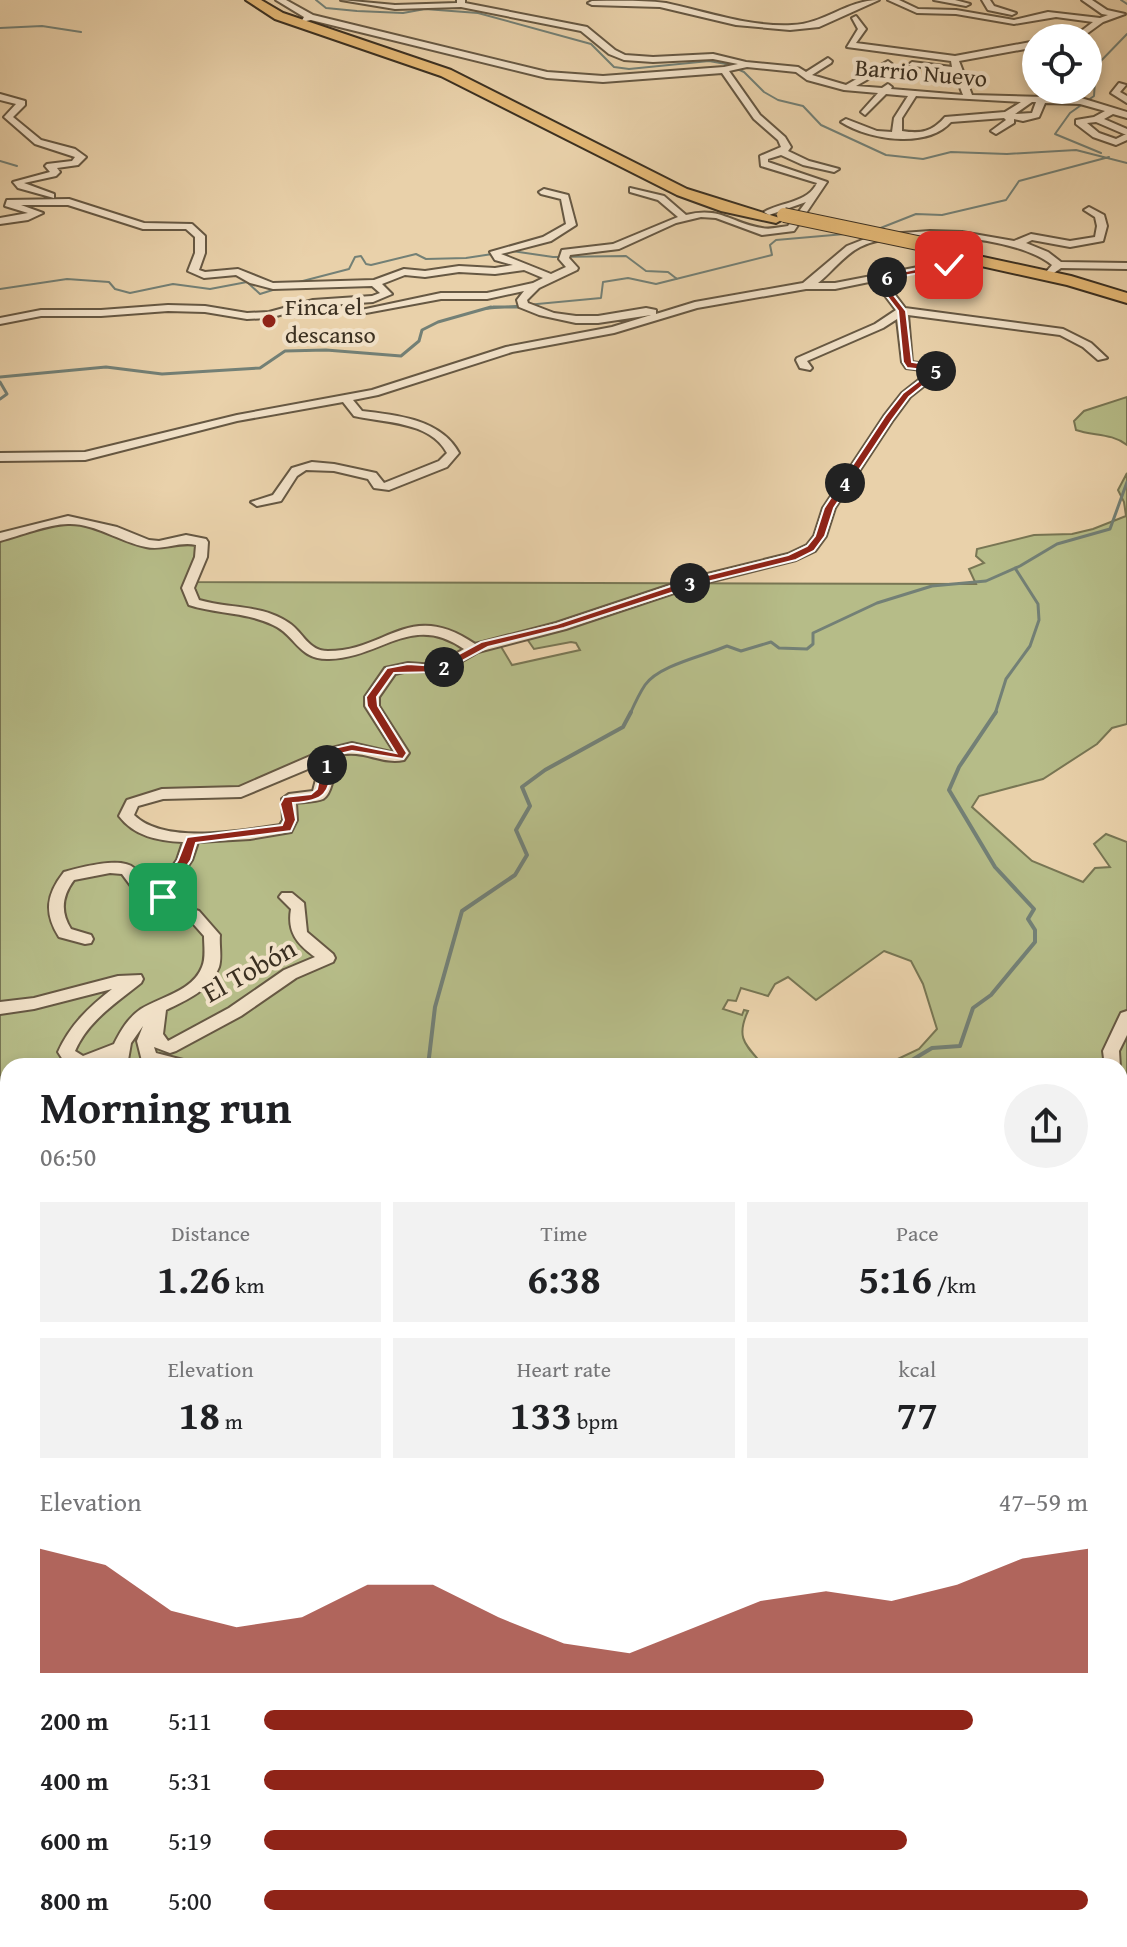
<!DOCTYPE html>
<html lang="en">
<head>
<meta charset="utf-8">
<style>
  body { margin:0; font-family:"Gentium Book Plus",serif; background:#f2f2f2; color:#202124; height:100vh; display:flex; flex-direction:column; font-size:30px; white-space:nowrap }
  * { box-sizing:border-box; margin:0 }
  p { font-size:26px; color:#757577 }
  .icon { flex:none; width:44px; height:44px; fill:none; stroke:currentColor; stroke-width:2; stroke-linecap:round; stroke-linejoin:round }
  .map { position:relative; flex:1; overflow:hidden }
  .details { position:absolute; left:0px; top:1058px; width:1128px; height:890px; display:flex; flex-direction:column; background:#fff; border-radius:24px 24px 0 0; box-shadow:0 4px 12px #0003 }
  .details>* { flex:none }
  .buttons { position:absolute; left:1022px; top:24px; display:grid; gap:16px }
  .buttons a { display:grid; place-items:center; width:80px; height:80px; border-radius:50%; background:#fff; box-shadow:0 4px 12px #0003; font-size:40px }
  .pin { position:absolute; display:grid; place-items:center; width:68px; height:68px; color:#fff; margin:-34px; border-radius:16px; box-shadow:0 4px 12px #0006 }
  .km { position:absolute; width:40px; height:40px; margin:-20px; border-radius:50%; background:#222; color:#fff; font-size:22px; line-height:40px; text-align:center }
  .round { display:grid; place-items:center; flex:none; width:84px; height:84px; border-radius:42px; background:#f2f2f2 }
  .overview { display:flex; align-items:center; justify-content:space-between; height:136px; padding:0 40px }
  h1 { font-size:44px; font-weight:700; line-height:60px }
  .stats { display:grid; grid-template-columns:repeat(3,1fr); gap:12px; height:136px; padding:8px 40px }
  .stats div { display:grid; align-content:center; border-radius:0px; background:#f2f2f2; text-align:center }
  .stats b { font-size:40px; font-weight:700 }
  .stats small { font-size:22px; font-weight:400 }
  .stats p { font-size:22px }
  .chart { height:224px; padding:16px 40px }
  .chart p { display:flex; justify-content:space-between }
  .chart svg { width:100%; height:144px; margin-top:8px; fill:#8f2418; opacity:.7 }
  ul { padding:0 40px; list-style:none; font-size:26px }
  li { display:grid; grid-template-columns:128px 96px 1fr; align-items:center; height:60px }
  li i { height:20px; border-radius:10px; background:#8f2418 }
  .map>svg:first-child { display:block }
</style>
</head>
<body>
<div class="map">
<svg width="1127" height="1947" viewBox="0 0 1127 1947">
  <rect width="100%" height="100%" fill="#e9d1aa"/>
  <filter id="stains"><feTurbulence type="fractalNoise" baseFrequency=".0025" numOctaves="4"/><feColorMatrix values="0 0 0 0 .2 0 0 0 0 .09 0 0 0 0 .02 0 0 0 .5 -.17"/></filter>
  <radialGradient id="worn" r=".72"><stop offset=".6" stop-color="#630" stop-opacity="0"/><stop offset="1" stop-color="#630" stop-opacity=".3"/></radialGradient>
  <path fill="#b6bc88" stroke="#787654" stroke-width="2" fill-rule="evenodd" d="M 1127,397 L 1127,445 C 1112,433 1093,436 1076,430 L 1074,421 L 1084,411 Z
    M 1127,473 L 1127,724 L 1112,728 L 1097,744 L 1043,779 L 979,796 L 972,807 L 1032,861 L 1083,882 L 1095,868 L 1110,867 L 1094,844 L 1106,834 L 1127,842 L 1127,1947 L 0,1947 L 0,537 L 68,520 L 147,544 L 202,542 L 190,582 L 976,584 L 969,569 L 984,563 L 976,556 L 977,549 L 1034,535 L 1072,534 L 1093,529 L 1126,516 L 1124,502 L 1118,490 ZM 527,639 L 534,649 L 571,642 L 576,643 L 580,650 L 512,665 L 500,645 ZM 329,755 L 314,798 L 286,804 L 286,829 L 175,838 L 129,822 L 132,803 L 180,793 L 258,787 ZM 884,951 L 911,961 L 923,984 L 937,1029 L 919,1049 L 883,1066 L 1120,1066 L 1120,1940 L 8,1940 L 8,1066 L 764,1066 C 746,1045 735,1039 748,1011 L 744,1010 L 742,1015 L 723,1009 L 728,1000 L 736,1001 L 741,988 L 768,996 L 775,984 L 788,977 L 816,1000 Z"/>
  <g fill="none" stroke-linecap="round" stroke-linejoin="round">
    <path stroke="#738076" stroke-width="2" d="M 316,0 L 326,8 L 357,11 L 403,13 L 425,9 L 478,13 L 591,44 L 614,67 L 629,69 L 709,61 L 726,64 L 744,72 L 764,92 L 778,100 L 803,106 L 821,125 L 886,155 L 923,159 L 951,152 L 1007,154 L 1076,150 L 1127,163
      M 1121,0 L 1127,4
      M 0,28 L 42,26 L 81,32
      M 1101,153 L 1055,134 L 1070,113 L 1094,96 L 1096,66 L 1127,34
      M 0,161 L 17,166
      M 878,229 L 916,214 L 942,215 L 1006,200 L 1019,181 L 1109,157
      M 295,283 L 349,269 L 355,257 L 361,256 L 366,264 L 371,265 L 416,254 L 426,259 L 466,258 L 512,251 L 553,257 L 626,256 L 646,271 L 668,272 L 677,279
      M 0,289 L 67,279 L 109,282 L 115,289 L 130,293 L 173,284 L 210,289 L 247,282 L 260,294 L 279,288
      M 484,309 L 601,298 L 603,282 L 628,278 L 656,284 L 772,255 L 770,245 L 776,240 L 845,234"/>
    <path stroke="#738076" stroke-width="3" d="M 493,307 L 523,307
      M 0,377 L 106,367 L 162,374 L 260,368 L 285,351 L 326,350 L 401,356 L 419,341 L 422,330 L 438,322 L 491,307
      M 0,382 L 7,394 L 0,399
      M 630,714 C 634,705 639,694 645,685 C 659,665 704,656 727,646 L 741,651 L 771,642 L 779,648 L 807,649 L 813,644 L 813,633 L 877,603 L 932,586 L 986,581 L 1020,566 L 1057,544 L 1110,529 L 1127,482
      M 995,714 L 1006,679 L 1030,646 L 1039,620 L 1038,604 L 1015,568"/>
    <path stroke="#738076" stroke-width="4" d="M 428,1066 L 435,1007 L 462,911 L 515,875 L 527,855 L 516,830 L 530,806 L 522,787 L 545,770 L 623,727 L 631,712
      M 902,1066 L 932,1048 L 960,1046 L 973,1008 L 991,995 L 1035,942 L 1035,930 L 1028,919 L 1034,909 L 995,867 L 949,790 L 959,767 L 996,712"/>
    <path stroke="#738076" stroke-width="5" d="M 0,1492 L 8,1488"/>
    <g stroke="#665843" stroke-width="4">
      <path id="minor" d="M 276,0 L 286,0 L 313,15 L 547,72 L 603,76 L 724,67 L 738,64 L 713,59 L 653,62 L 624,60 L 609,54 L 581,31 L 461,7 L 395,9 L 341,0 L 395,5 L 457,3 L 457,0 L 465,0 L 465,3 L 587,27 L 615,50 L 625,55 L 653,57 L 713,54 L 746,62 L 798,67 L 806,72 L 828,58 L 832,61 L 831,63 L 812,75 L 846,85 L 888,61 L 892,64 L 891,66 L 856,86 L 882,88 L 888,84 L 892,87 L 891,89 L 963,95 L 954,72 L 908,65 L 912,62 L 952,67 L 951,61 L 847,47 L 858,29 L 852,18 L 856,16 L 866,29 L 856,43 L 955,56 L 1036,41 L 1036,47 L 959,61 L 972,95 L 1081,98 L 1127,112 L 1127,118 L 1113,114 L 1104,119 L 1127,129 L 1127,140 L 1116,145 L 1093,137 L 1076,124 L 1076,120 L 1094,117 L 1105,111 L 1080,104 L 1045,103 L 1039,117 L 1023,121 L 1014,119 L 1014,123 L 996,134 L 991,131 L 1006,120 L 1004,118 L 951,122 C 927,149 869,140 841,122 L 846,119 L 877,131 L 892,132 L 894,118 L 908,96 L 886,94 L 865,115 L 861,112 L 878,93 L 844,90 L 807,80 L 796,72 L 747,67 L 729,71 L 760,115 L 785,137 L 791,147 L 788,151 L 809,161 L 839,169 L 834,172 L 803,165 L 781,155 L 768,159 L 768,162 L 827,182 L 794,231 L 762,235 L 716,218 L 701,217 L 676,223 L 619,249 L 570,255 L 569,258 L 578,268 L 577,270 L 539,288 L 527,300 L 528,303 L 554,313 L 576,316 L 598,316 L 646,308 L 656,310 L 656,314 L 695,302 L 803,283 L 847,246 L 875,235 L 930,231 L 962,232 L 1014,241 L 1031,234 L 1070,241 L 1095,237 L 1097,226 L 1095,217 L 1084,210 L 1089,207 L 1104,215 L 1107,226 L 1103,241 L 1070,247 L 1032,240 L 1026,243 L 1048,252 L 1061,262 L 1127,263 L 1127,269 L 1061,268 L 1051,275 L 1046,272 L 1052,265 C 1018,236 901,226 860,247 C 844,255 832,272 818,283 L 835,283 L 970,257 L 970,261 L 883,279 L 905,308 L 1063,329 L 1091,343 L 1107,358 L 1098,360 L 1083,347 L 1060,335 L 908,315 L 912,362 L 938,366 L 943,371 L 910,397 L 893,420 L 835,508 L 826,536 L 815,551 L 796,560 L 701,584 L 566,629 L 478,652 L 443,672 L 408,671 L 395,674 L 379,697 L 379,706 L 409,753 L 404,760 C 380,765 363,748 336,756 C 334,767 334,792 323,799 C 316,802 304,802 296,803 L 297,820 L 291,832 L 250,839 L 198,842 L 192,860 L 175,886 L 183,906 L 199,911 L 220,935 C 219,945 222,957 219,967 C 210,990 187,1000 166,1010 L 163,1034 L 168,1041 L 229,1008 L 284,970 L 315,957 C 297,944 287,932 291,909 L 279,897 L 282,893 L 292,893 L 304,903 L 307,932 L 333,954 L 335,958 L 333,962 L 296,978 L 241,1016 L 176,1051 L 170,1053 L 154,1047 L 156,1053 L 191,1062 L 193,1066 L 160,1066 L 142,1061 L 137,1041 L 143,1026 L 131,1043 L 127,1066 L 111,1066 L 112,1058 C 95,1064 83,1068 65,1063 L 58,1052 C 70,1025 89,1007 112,989 L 34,1009 L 0,1014 L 0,1002 L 34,998 L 118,976 L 141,975 L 143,979 L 141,983 C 116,1003 88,1021 75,1051 L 83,1056 L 114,1044 C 121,1030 128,1018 141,1009 C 160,997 193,991 202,967 C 206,958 204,946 204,936 L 189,919 L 172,913 L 167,904 L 139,897 L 122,874 L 110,873 L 74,880 C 62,896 60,912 71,929 L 91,935 L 93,939 L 91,943 L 85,944 L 59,937 C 44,913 46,895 64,872 C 79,868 121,856 134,868 C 146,881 143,888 162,893 L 159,886 L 177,860 L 183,842 C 158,841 134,836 119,816 L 127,800 L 162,789 L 239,787 L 324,750 L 352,743 L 395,753 L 365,706 L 365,697 L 385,668 L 408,663 L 436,665 L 464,649 C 412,612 381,658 329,659 C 298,660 296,635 273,625 C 246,612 217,614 189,605 L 182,588 L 195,557 L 196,545 C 179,541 163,551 146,547 C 120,542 95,523 68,524 C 48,524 20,536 0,541 L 0,533 L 68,516 L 117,527 L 149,540 L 159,541 L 186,535 L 206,539 L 208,542 L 207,557 L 194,588 L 199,600 C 229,609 262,604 289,623 C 303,632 308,651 328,651 C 387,651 410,599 475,644 L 556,623 L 691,578 L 788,554 L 807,545 L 814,536 L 823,508 L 884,416 L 902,393 L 930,371 L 906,368 L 902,362 L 897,319 L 883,328 L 807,361 L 812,368 L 810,370 L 800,368 L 796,360 L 797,358 L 875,324 L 896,310 L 874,281 L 835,289 L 806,289 L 697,308 L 614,333 L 512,352 L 378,395 L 353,400 L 362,411 C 396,415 441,419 459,453 L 447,467 L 389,490 L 374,488 L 368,479 L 334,471 L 306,470 L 297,476 L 281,501 L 257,506 L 251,502 L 273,495 L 292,468 L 312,462 L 334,464 L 376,473 L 384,483 L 439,461 L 447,453 C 430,421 384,423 354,416 L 343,402 L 237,421 L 85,460 L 0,461 L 0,453 L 85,452 L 237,415 L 372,390 L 506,347 L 612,327 L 651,315 L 598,323 L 576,323 L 539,315 L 519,307 L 517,300 L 524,291 L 487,299 L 441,299 L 366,313 L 361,310 L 441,293 L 487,293 L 533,283 L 543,278 L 524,270 L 495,274 L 459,272 L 425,277 L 405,275 L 382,284 L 392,294 L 373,302 L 313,306 L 269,318 L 247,319 L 205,312 L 168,311 L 101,316 L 41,316 L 0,324 L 0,318 L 41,310 L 101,310 L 168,305 L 205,306 L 247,313 L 269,312 L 313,300 L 372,296 L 380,293 L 372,286 L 273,289 L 250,283 L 236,275 L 204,278 L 188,271 L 195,253 L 195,237 L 186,229 L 143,229 L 68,205 L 21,205 L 43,213 L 28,220 L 0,224 L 0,218 L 28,213 L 5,206 L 7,200 L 69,199 L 144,223 L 192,224 L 205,236 L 205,253 L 199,270 L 205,272 L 238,269 L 273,283 L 374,280 L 404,269 L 425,271 L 459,266 L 495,268 L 513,265 L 495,260 L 490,252 L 543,237 L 566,224 L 561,199 L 541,194 L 539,192 L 544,189 L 568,195 L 576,225 L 551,241 L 501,254 L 551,274 L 566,267 L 559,259 L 562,250 L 613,244 L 678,217 L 658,200 L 630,192 L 630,188 L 664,196 L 686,215 C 720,206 731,223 762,228 C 770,230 780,227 788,226 L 806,202 L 769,215 L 764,212 C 781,202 808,203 817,183 L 761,166 L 760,156 L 781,147 L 778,140 L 754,119 L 722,73 L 603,82 L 547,78 L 311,20 L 301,22 L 304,17 ZM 916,96 L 1021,102 L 1005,112 L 945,117 C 932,132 921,134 902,131 L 902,118 ZM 1032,102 L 1036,102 L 1032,113 L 1015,114 ZM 1096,122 L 1124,134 L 1126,134 L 1116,139 L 1099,133 L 1087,123 ZM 320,764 L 313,791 L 289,794 L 282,799 L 283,820 L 280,825 C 241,831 164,845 134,815 L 138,806 L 163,799 L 241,797 Z
        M 879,0 L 819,27 L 790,30 L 736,25 L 660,7 L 592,5 L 588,3 L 592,1 C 616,1 642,0 666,3 C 708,12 748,27 792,25 C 824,24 847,0 879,0 Z
        M 888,0 L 899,0 L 918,9 L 956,10 L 1014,20 L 1048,12 L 1100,18 L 1108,15 L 1102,14 L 1082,0 L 1092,0 L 1107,10 L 1125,14 L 1103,22 L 1081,38 L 1072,38 L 1093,22 L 1056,17 L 1014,24 L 956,14 L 917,13 Z
        M 934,0 L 955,0 L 970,4 L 966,6 Z
        M 982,0 L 990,0 L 994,6 L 1016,13 L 1012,15 L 988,10 Z
        M 1119,83 L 1126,85 L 1120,92 L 1127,96 L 1127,103 L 1111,93 Z
        M 0,94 L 25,101 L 25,105 L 13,117 L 41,140 L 75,149 L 86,157 L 78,165 L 57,168 L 60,172 L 56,176 L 24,183 L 54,194 L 54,198 L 18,188 L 13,182 L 50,172 L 45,166 L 47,164 L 72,161 L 75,157 L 35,144 L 4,117 L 16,104 L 0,100 Z
        M 1127,1011 L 1127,1035 L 1119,1051 L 1120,1068 L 1120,1066 L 1105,1066 L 1103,1051 L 1121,1013 Z
        M 1120,1081 L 1127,1084 L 1127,1101 L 1120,1098 Z
        M 0,1138 L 8,1140 L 8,1154 L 0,1152 Z
        M 1127,1143 L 1127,1171 L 1120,1175 L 1120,1147 Z
        M 0,1243 L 8,1248 L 8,1271 L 0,1267 Z
        M 0,1272 L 8,1275 L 8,1295 L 0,1292 Z
        M 8,1372 L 8,1400 L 0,1404 L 0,1377 Z"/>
    </g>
    <g stroke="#3b3021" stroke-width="4">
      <path id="highway" d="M 246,0 L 261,0 L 283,13 L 451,70 L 687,189 L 783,219 L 776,223 L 721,211 L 677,195 L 441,76 L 275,19 Z
        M 923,244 L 1071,276 L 1127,293 L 1127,303 L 1067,285 L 918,252 L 918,246 Z"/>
    </g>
    <use href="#minor" fill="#f1e1c8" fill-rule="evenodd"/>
    <use href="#highway" fill="#e4b875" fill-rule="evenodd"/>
    <g stroke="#3b3021" stroke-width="16" stroke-linecap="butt">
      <path id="highway-bridge" d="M 784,215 L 932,246"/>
    </g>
    <use href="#highway-bridge" stroke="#e4b875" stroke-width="14"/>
  </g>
  <path fill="#8f2418" stroke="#fff" stroke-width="2" d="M 949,262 L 952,267 L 882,280 L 906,311 L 912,362 L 937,366 L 941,371 L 909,397 L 892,420 L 834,508 L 825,536 L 814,551 L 796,560 L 699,584 L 564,628 L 488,647 L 442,672 L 394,673 L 377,697 L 378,706 L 407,753 L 403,759 L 352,751 L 335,755 C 328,789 332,801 293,803 L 296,820 L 291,831 L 196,843 L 191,860 L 173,886 L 175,903 L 158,900 L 158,894 L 163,893 L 161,886 L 178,860 L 187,837 L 282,825 L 284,820 L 280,804 L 284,797 L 311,794 L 317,789 L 325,750 L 352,744 L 396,753 L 367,706 L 366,697 L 387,668 L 408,664 L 437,666 L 481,642 L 557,624 L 692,579 L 788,555 L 807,546 L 815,536 L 824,508 L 885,416 L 903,393 L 932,371 L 907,368 L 903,362 L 898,311 L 873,278 Z"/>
  <circle fill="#8f2418" stroke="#f1e1c8" stroke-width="3" cx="269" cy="321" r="8"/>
  <g text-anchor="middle" stroke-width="8" stroke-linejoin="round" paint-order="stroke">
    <g font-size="24" fill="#3b3021" stroke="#f1e1c8">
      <text transform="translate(921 73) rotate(5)" y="8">Barrio Nuevo</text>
    </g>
    <g font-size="24" fill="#3b3021" stroke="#f1e1c8" text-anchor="start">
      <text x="285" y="315">Finca el<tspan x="285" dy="28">descanso</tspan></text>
    </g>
    <g font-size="28" fill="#3b3021" stroke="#f1e1c8">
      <text transform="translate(249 970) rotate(-29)" y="10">El Tobón</text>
    </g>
  </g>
  <rect width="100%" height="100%" filter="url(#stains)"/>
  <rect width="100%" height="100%" fill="url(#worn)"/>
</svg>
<div class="buttons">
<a><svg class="icon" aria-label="locate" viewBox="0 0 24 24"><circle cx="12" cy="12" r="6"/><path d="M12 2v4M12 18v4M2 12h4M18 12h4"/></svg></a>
</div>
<div class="pin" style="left:163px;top:897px;background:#1e9e55"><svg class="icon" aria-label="arrive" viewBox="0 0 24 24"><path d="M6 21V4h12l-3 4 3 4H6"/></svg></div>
<div class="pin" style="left:949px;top:265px;background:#d93025"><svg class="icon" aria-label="check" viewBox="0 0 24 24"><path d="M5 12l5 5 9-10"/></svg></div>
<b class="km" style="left:327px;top:765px">1</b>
<b class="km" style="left:444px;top:667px">2</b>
<b class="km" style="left:690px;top:583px">3</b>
<b class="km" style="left:845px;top:483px">4</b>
<b class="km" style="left:936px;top:371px">5</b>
<b class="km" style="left:887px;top:277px">6</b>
<section class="details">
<div class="overview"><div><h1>Morning run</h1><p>06:50</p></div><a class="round"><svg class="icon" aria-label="share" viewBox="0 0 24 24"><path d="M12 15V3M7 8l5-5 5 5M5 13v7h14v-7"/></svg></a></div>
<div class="stats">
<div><p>Distance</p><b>1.26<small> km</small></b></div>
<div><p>Time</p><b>6:38</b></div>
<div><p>Pace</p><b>5:16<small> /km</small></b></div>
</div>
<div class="stats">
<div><p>Elevation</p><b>18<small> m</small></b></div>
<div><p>Heart rate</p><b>133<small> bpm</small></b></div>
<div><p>kcal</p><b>77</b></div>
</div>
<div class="chart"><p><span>Elevation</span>47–59 m</p>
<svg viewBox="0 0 160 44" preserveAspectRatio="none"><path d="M0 44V6L10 11L20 25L30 30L40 27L50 17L60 17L70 27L80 35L90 38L100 30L110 22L120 19L130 22L140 17L150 9L160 6V44z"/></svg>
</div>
<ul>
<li><b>200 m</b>5:11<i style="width:86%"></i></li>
<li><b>400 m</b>5:31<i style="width:68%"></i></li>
<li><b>600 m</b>5:19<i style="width:78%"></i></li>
<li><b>800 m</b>5:00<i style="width:100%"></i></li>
</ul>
</section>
</div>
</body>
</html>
